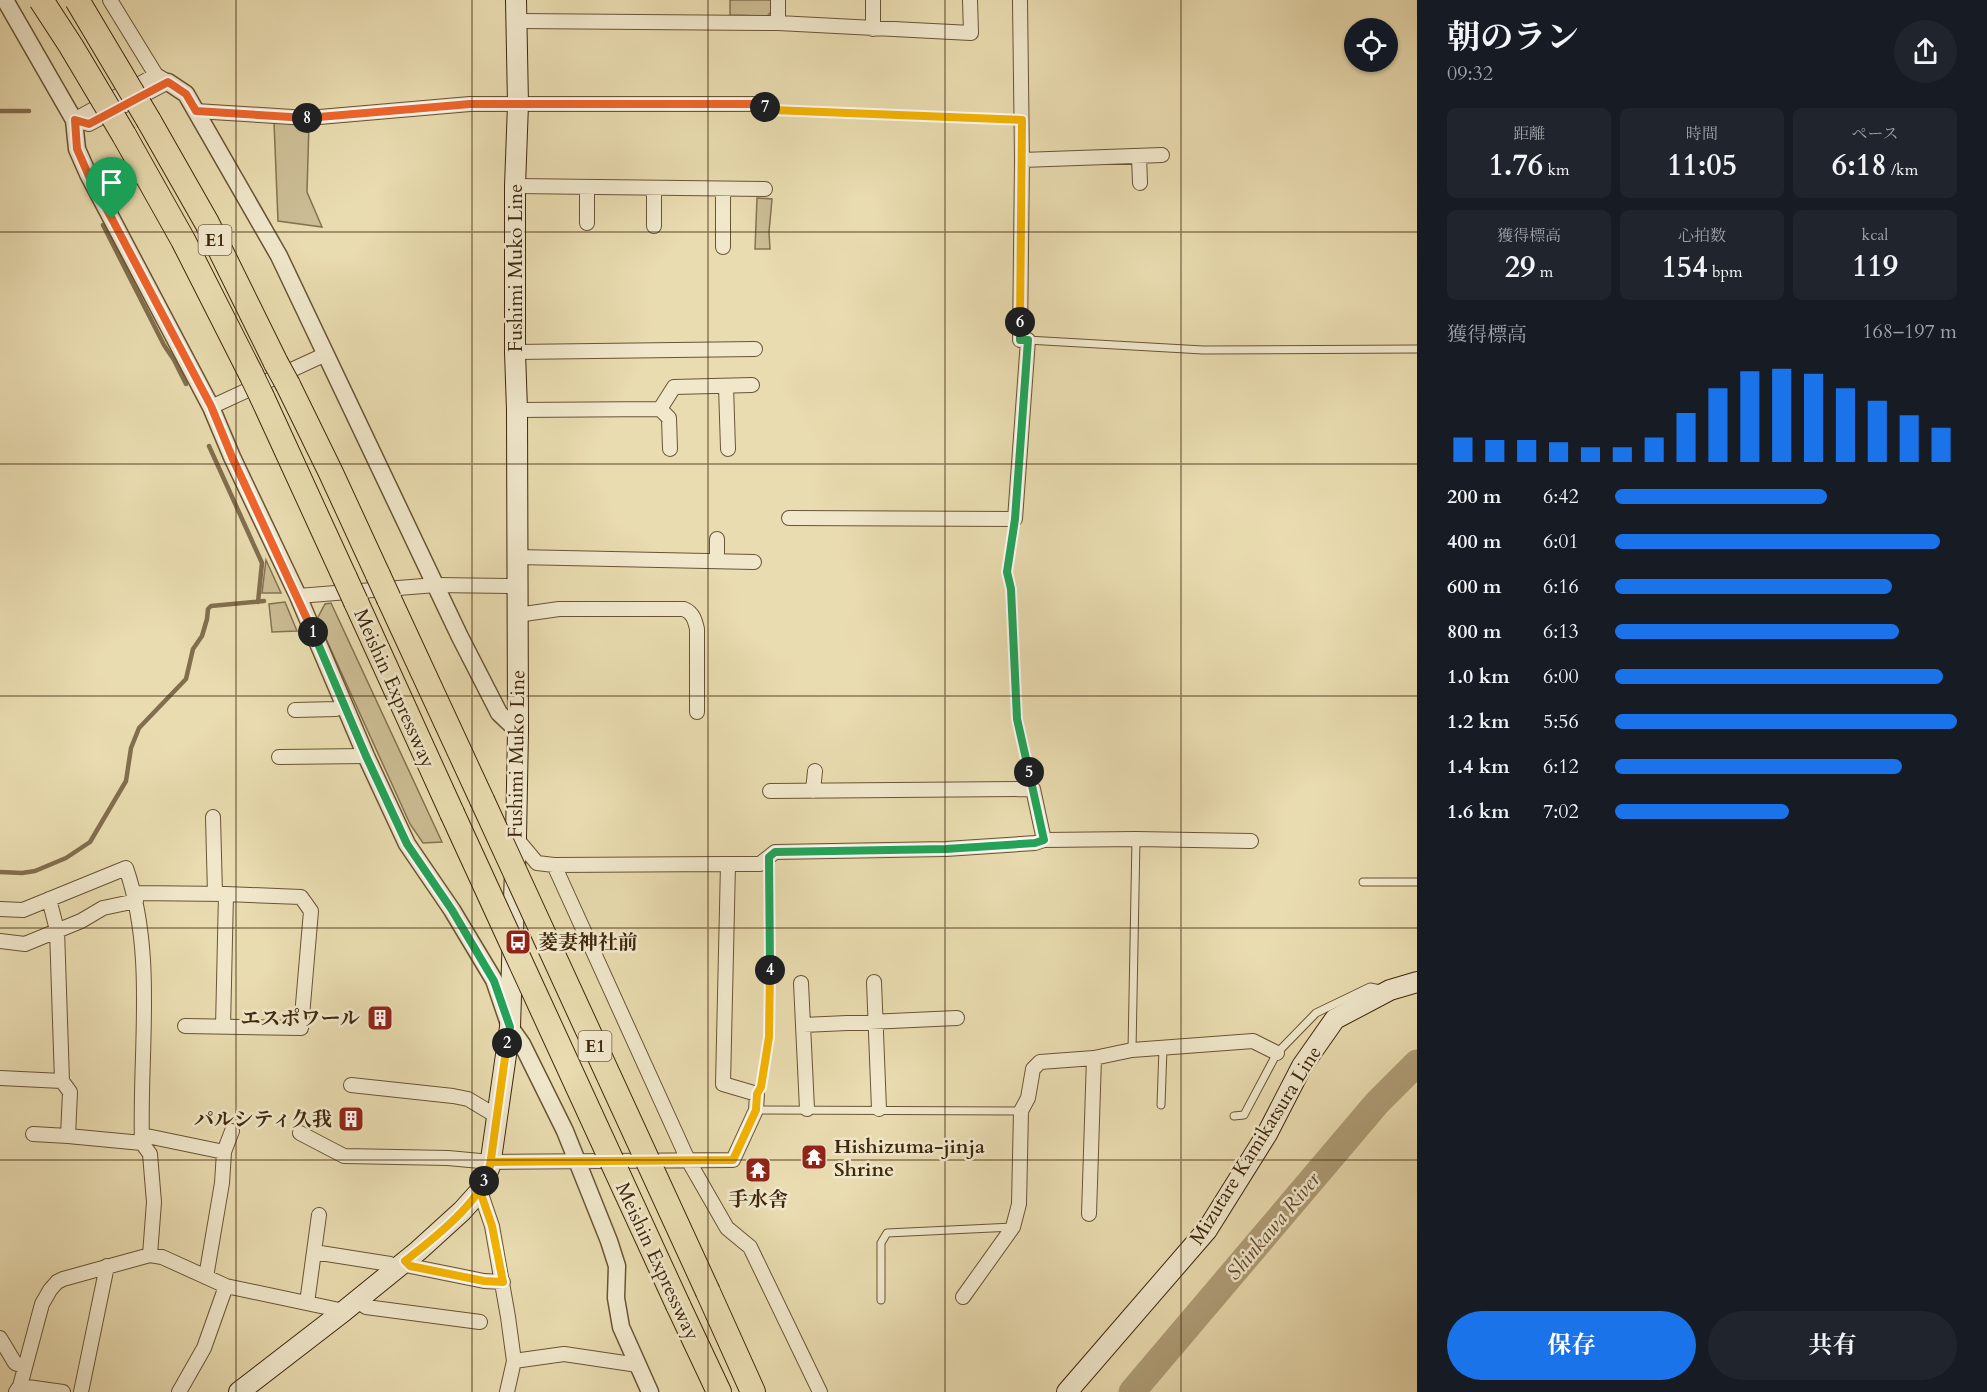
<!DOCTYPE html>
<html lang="ja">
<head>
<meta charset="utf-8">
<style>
  body { margin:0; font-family:Cardo,"Noto Serif JP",serif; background:#20242c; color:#f1f3f6; height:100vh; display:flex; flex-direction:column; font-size:22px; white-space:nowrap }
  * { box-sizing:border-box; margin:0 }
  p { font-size:20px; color:#9ea1a6 }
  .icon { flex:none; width:33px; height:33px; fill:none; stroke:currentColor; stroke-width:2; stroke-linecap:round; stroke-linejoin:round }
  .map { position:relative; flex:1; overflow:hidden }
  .side { display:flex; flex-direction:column; background:#171b24; width:570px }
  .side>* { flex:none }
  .fabs { position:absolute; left:1344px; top:18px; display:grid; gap:12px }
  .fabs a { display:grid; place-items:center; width:54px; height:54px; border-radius:50%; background:#171b24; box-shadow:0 2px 4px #0004; font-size:30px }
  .pin { position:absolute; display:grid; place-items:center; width:51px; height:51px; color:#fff; margin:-62px -26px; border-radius:50% 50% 50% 0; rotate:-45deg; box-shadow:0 0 6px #0007 }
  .pin .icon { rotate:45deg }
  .km { position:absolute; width:30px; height:30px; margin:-15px; border-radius:50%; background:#222; color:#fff; font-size:16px; line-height:30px; text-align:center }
  .round { display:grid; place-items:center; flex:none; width:63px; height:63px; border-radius:32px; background:#20242c }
  .summary { display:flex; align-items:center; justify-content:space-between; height:102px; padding:0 30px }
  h1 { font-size:33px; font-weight:700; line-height:45px }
  .figures { display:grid; grid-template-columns:repeat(3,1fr); gap:9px; height:102px; padding:6px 30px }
  .figures div { display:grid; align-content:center; border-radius:9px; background:#20242c; text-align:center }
  .figures b { font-size:30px; font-weight:700 }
  .figures small { font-size:16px; font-weight:400 }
  .figures p { font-size:16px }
  .chart { height:168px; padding:12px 30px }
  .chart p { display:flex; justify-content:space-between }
  .chart svg { width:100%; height:108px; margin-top:6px; stroke:#1a73e8; stroke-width:6 }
  .cta { display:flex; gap:12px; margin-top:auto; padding:12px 30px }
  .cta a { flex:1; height:69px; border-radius:36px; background:#1a73e8; color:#fff; font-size:24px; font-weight:700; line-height:69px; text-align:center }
  .cta a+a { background:#20242c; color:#f1f3f6 }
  ul { padding:0 30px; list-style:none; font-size:20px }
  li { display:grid; grid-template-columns:96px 72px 1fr; align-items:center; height:45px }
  li i { height:15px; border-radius:8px; background:#1a73e8 }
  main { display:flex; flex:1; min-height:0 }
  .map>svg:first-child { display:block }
</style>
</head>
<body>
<main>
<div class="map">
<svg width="1417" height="1392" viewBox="0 0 1417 1392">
  <rect width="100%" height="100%" fill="#e9dcb0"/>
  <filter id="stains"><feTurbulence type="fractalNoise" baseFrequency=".00333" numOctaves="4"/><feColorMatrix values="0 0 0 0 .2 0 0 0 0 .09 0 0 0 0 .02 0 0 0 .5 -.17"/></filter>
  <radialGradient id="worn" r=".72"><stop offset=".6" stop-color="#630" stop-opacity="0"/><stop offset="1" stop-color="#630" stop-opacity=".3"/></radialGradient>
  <path fill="#ccbd94" stroke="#857250" stroke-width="1.5" d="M 730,0 L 773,0 L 773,10 L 767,16 L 730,15 Z
    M 274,122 L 309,123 L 307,192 L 322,227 L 278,221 Z
    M 757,198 L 772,199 L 769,232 L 770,249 L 755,249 Z
    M 266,560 L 281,593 L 262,593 Z
    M 285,602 L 297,631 L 272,632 L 269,604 Z
    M 331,603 L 442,842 L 423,843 L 410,824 L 317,619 L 325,604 Z"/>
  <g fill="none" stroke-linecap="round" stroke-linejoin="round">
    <path stroke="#826e4d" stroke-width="4.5" d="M 0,111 L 29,111
      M 103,225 L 164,345 L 174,360 L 186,384
      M 209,446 L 262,563 L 258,602
      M 0,872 L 22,873 L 35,871 L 66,858 L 90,842 L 126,781 L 131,748 L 139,728 L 186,679 L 193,649 L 202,636 L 207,619 L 208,609 L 211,606 L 264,601"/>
    <path stroke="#af9e78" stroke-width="27" d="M 1132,1392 L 1377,1103 L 1417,1063"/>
    <g stroke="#695435" stroke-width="9">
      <path id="service" d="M 758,104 L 772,110 L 1021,120
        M 1027,340 L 1203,350 L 1417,349
        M 1015,519 L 1007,572 L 1011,589 L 1017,719 L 1033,789
        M 1363,882 L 1417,882
        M 1132,1050 L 1136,839
        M 757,1094 L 761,1087 L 769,1037 L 770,998 L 769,857
        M 1161,1105 L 1163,1048
        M 756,1110 L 1021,1111
        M 1234,1116 L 1244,1115 L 1277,1053 L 1316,1013 L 1370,987 L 1381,989
        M 881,1300 L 881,1243 L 887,1233 L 1013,1227"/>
    </g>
    <g stroke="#695435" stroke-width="16">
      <path id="minor" d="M 110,0 L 156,75 L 168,82
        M 517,21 L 778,23 L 971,33 L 970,0
        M 778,23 L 778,0
        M 873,29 L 873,0
        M 196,111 L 308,118 L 470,104 L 758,104
        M 74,120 L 89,124 L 168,82
        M 74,120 L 156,75
        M 1139,156 L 1140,183
        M 1022,160 L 1162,155
        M 515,186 L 765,189
        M 587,187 L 587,223
        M 654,188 L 654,226
        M 723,247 L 723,189
        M 1020,340 L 1022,160 L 1020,0
        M 515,352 L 755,349
        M 726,386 L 728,449
        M 211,407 L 326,354
        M 660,409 L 669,418 L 670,449
        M 517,410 L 660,409 L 674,387 L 752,385
        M 789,518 L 1015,519 L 1028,340
        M 717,539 L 717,561
        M 517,557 L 754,562
        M 298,596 L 436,585 L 517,586
        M 517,615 L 559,609 L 684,609 C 693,613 695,620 697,629 L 697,712
        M 295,710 L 336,709 L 344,705
        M 279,757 L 366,756
        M 770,791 L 1033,789 L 1044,840
        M 813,791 L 815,771
        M 213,817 L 215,894
        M 728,864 L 760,864 L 775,852 L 946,849 L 1035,843 L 1044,840 L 1136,839 L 1251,841
        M 554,865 L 688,1160 L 727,1228 L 750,1247 L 820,1392
        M 135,893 L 226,894 L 301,897 L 311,911 L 301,1028 L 185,1026
        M 49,899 L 57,930 L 62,1081 L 70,1092 L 68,1136 L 142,1143
        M 0,909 L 23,910 L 126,868 C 156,954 139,1052 142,1143 L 150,1154 L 154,1202 L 150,1255
        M 0,941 L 25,944 L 81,921 L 103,908 L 136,901
        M 874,982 L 879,1109
        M 801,983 L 807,1109
        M 803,1025 L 957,1018
        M 223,1027 L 226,894
        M 0,1078 L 62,1081
        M 351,1085 L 453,1096 L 468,1099 L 498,1117
        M 300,1133 L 344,1156 L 448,1158 L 491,1162 L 733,1160 L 756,1110 L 757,1094 L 723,1084 L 728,864 L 554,865 L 537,863 L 516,838
        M 33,1134 L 68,1136
        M 142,1135 L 224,1152 L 222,1183 L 206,1277
        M 224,1152 L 232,1131
        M 480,1191 L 492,1226 L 508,1317 L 514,1361 L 507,1392
        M 1089,1214 L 1094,1058
        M 314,1252 L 390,1264 L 395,1270
        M 405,1261 L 410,1266 L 484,1281 L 503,1282
        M 963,1297 L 1013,1227 L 1019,1204 L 1021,1111 L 1028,1098 L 1033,1069 L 1040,1062 L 1094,1058 L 1132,1050 L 1253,1041 L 1277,1053
        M 357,1301 L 366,1307 L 480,1322
        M 307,1303 L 319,1215
        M 0,1338 L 15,1363 L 25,1367
        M 514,1361 L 564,1354 L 638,1365
        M 20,1386 L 63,1392
        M 16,1392 L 20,1386 L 42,1304 L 50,1290 L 57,1282 L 63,1279 L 150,1255 L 162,1257 L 226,1286 L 344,1311
        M 81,1392 L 107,1266
        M 179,1392 L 204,1348 L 226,1286"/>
    </g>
    <g stroke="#695435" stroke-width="19">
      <path id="tertiary" d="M 5,0 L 74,120 L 77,149 L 88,174 L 211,407 L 232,457 L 298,596 L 366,756 L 407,844 L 452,910 L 494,980 L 510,1027 L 522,1044 L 565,1131 L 609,1241 L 617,1266 L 616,1298 L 621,1327 L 650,1392
        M 168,82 L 186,94 L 279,256 L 460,637 L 499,713 L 518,731"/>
    </g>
    <g stroke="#3e270c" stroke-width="22">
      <path id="secondary" d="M 239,1392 L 344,1311 L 418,1251 L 462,1211 L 480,1191 L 490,1166 L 510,1027 L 516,838 L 518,731 L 517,410 L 515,352 L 515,186 L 518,104 L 516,0
        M 1067,1392 L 1207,1230 L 1267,1134 L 1302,1066 L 1335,1019 L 1390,990 L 1417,982"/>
    </g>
    <g stroke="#3e270c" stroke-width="26">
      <path id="motorway" d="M 149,121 L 207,223 L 276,363
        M 124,135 L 183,240 L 251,374
        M 288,385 L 331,473 L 378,575
        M 262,397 L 345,578
        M 389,599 L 482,800
        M 356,602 L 452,813
        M 708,1292 L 753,1392
        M 678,1305 L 719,1392"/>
    </g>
    <use href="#service" stroke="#f1e8cc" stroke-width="7"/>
    <use href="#minor" stroke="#f1e8cc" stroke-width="14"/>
    <use href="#tertiary" stroke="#f1e8cc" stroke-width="16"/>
    <use href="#secondary" stroke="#f1e8cc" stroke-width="20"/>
    <use href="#motorway" stroke="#e9dcb0" stroke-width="24"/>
    <g stroke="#3e270c" stroke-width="26" stroke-linecap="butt">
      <path id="motorway-bridge" d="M 41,0 L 71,46 L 124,135
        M 77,0 L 149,121
        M 276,363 L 288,385
        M 251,374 L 262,397
        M 378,575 L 389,599
        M 345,578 L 356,602
        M 482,800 L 708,1292
        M 452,813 L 678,1305"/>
    </g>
    <use href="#motorway-bridge" stroke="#e9dcb0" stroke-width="24"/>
  </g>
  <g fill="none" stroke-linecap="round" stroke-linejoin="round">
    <g stroke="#fff" stroke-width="12">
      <path id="split-1" d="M 112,219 L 211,406 L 232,457 L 313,632"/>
    </g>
    <g stroke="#fff" stroke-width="12">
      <path id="split-2" d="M 313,632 L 366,756 L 407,844 L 452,910 L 494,981 L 510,1027 L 507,1043"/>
    </g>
    <g stroke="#fff" stroke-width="12">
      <path id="split-3" d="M 484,1181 C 473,1208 428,1243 405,1261 L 410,1266 L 484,1281 L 503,1282 L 492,1226 L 480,1191 L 490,1166 L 507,1043"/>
    </g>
    <g stroke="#fff" stroke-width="12">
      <path id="split-4" d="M 484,1181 L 491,1162 L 733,1160 L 756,1110 L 757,1094 L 761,1087 L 769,1037 L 770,970"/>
    </g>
    <g stroke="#fff" stroke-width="12">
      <path id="split-5" d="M 770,970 L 769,857 L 775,852 L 946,849 L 1035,843 L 1044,840 L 1029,772"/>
    </g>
    <g stroke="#fff" stroke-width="12">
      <path id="split-6" d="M 1020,322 L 1020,340 L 1028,340 L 1015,519 L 1007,572 L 1011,589 L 1017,719 L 1029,772"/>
    </g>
    <g stroke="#fff" stroke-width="12">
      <path id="split-7" d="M 765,107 L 772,110 L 1022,120 L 1020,322"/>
    </g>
    <g stroke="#fff" stroke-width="12">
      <path id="split-8" d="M 307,118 L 470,104 L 758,104 L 765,107"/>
    </g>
    <g stroke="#fff" stroke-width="12">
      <path id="split-9" d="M 112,219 L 88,174 L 77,149 L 75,120 L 89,124 L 168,82 L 186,94 L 196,111 L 307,118"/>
    </g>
    <use href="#split-1" stroke="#f0652b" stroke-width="8"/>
    <use href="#split-2" stroke="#22a559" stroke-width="8"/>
    <use href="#split-3" stroke="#f5b400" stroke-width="8"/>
    <use href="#split-4" stroke="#f5b400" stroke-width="8"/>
    <use href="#split-5" stroke="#22a559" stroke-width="8"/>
    <use href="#split-6" stroke="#22a559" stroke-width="8"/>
    <use href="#split-7" stroke="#f5b400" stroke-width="8"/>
    <use href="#split-8" stroke="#f0652b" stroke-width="8"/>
    <use href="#split-9" stroke="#f0652b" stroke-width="8"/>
  </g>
  <path fill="none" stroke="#3e270c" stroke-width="1.5" stroke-opacity="0.55" d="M 236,0 L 236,1392M 472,0 L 472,1392M 708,0 L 708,1392M 945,0 L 945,1392M 1181,0 L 1181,1392M 0,232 L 1417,232M 0,464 L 1417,464M 0,696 L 1417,696M 0,928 L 1417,928M 0,1160 L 1417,1160"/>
  <defs>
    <g id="bus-square" transform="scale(1.35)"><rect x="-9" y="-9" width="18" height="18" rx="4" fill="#8f2418" stroke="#f1e8cc"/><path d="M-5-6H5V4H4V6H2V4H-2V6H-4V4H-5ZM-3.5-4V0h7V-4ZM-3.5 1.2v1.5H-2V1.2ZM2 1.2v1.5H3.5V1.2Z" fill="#fff"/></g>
    <g id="building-square" transform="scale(1.35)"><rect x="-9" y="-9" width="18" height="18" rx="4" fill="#8f2418" stroke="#f1e8cc"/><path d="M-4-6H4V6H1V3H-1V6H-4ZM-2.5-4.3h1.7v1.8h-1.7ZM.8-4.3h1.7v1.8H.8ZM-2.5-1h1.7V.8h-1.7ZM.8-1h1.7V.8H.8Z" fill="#fff"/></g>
    <g id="temple-square" transform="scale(1.35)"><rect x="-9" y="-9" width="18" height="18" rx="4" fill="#8f2418" stroke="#f1e8cc"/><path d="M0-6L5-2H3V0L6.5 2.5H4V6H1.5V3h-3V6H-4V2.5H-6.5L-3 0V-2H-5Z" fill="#fff"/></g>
  </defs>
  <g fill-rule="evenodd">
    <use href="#bus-square" x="518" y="942"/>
    <use href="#building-square" x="380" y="1018"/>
    <use href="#building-square" x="351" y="1119"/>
    <use href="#temple-square" x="814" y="1157"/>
    <use href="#temple-square" x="758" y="1170"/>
  </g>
  <g text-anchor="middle" stroke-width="5" stroke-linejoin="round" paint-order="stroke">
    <g fill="#f1e8cc" stroke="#746146" stroke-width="1.5">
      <rect x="198.5" y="225" width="33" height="30" rx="4.5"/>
      <rect x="578.5" y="1031" width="33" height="30" rx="4.5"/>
    </g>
    <g font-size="18" font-weight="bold" fill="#3e270c">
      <text x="215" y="246">E1</text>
      <text x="595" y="1052">E1</text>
    </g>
    <g font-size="20" fill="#3e270c" stroke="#f1e8cc">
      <text transform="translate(515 268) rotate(-90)" y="7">Fushimi Muko Line</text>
      <text transform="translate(395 688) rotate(66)" y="7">Meishin Expressway</text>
      <text transform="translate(516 754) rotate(-89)" y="7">Fushimi Muko Line</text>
      <text transform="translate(1255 1145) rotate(-58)" y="7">Mizutare Kamikatsura Line</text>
      <text transform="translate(658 1261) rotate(65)" y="7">Meishin Expressway</text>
    </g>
    <g font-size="20" font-weight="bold" fill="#3e270c" stroke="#f1e8cc" text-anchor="start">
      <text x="538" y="949">菱妻神社前</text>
      <text x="360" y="1025" text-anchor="end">エスポワール</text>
      <text x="332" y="1126" text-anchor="end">パルシティ久我</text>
      <text x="834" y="1153">Hishizuma-jinja<tspan x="834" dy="23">Shrine</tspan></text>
      <text x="758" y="1206" text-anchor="middle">手水舎</text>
    </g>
    <g font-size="21" font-style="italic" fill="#604b2c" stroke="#f1e8cc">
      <text transform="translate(1273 1226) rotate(-50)" y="7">Shinkawa River</text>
    </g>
  </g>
  <rect width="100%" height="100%" filter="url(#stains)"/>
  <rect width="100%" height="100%" fill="url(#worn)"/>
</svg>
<div class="fabs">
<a><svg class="icon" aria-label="locate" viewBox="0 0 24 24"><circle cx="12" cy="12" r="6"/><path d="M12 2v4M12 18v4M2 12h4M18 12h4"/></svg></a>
</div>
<div class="pin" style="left:112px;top:219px;background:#1e9e55"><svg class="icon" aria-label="arrive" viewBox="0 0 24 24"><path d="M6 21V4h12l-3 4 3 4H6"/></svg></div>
<b class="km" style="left:313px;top:632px">1</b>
<b class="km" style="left:507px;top:1043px">2</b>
<b class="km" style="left:484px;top:1181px">3</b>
<b class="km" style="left:770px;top:970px">4</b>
<b class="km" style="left:1029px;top:772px">5</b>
<b class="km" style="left:1020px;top:322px">6</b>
<b class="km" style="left:765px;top:107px">7</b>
<b class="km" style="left:307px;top:118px">8</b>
</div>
<section class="side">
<div class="summary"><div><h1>朝のラン</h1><p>09:32</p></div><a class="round"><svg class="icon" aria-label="share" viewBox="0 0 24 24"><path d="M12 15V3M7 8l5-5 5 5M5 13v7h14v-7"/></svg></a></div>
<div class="figures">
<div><p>距離</p><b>1.76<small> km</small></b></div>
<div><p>時間</p><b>11:05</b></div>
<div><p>ペース</p><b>6:18<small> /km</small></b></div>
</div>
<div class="figures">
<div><p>獲得標高</p><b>29<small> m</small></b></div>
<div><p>心拍数</p><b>154<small> bpm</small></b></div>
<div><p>kcal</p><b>119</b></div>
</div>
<div class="chart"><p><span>獲得標高</span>168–197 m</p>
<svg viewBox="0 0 160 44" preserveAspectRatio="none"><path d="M5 44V34M15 44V35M25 44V35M35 44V36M45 44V38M55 44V38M65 44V34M75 44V24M85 44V14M95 44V7M105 44V6M115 44V8M125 44V14M135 44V19M145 44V25M155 44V30"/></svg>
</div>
<ul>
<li><b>200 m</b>6:42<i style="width:62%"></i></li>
<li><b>400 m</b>6:01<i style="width:95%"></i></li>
<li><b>600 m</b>6:16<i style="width:81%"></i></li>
<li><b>800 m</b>6:13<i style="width:83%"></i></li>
<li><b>1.0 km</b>6:00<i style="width:96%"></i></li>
<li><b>1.2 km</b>5:56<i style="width:100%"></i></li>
<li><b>1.4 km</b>6:12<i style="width:84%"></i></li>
<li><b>1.6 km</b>7:02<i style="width:51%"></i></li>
</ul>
<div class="cta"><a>保存</a><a>共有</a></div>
</section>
</main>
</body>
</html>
